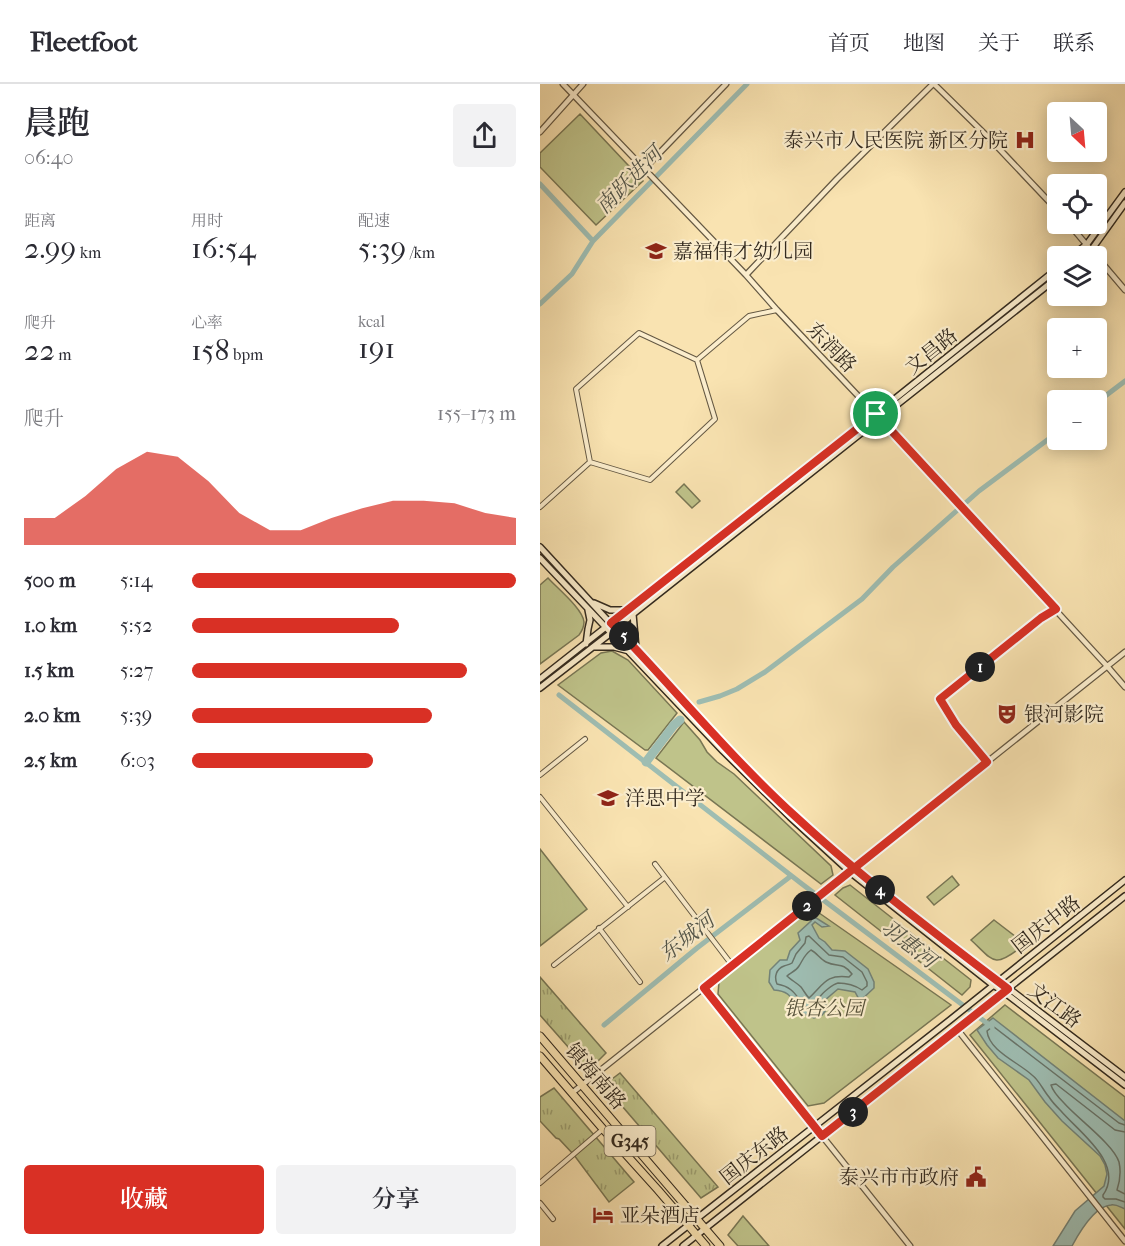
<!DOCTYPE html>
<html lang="zh">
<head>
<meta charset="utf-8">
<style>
  body { margin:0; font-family:"IM FELL French Canon","Noto Serif SC",serif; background:#f2f2f3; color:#2b2b33; height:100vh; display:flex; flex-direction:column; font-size:22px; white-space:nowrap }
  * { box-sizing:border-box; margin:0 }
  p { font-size:20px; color:#7c7c81 }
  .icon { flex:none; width:33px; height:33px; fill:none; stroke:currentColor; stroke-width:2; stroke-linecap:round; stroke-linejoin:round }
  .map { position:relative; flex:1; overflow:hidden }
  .details { display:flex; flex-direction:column; background:#fff; width:540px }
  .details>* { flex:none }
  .needle { width:39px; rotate:154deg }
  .fabs { position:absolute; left:507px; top:18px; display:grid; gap:12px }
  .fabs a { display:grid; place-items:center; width:60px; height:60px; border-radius:6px; background:#fff; box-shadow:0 3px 15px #0003; font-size:30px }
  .pin { position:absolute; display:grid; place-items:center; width:51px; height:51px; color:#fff; margin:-26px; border:3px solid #fff; border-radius:50%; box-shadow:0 2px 6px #0007 }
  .km { position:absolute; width:30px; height:30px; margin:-15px; border-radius:50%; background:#222; color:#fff; font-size:16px; line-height:30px; text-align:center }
  .round { display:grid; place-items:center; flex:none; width:63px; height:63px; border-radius:6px; background:#f2f2f3 }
  .summary { display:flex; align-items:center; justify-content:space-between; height:102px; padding:0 24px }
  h1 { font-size:33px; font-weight:600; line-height:45px }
  .stats { display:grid; grid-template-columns:repeat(3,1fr); gap:9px; height:102px; padding:6px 24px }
  .stats div { display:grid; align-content:center }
  .stats b { font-size:30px; font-weight:600 }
  .stats small { font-size:16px; font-weight:400 }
  .stats p { font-size:16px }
  .chart { height:168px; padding:12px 24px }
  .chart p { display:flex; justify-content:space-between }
  .chart svg { width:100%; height:108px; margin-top:6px; fill:#d93025; opacity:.7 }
  .action { display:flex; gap:12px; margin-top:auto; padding:12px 24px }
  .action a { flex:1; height:69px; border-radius:6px; background:#d93025; color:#fff; font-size:24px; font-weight:600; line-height:69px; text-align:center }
  .action a+a { background:#f2f2f3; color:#2b2b33 }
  ul { padding:0 24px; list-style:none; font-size:20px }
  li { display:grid; grid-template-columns:96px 72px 1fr; align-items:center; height:45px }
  li i { height:15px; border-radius:8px; background:#d93025 }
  header { display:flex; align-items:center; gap:36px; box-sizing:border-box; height:84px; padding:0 30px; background:#fff; border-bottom:2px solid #e1e1e2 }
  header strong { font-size:28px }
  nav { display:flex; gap:33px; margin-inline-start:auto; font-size:21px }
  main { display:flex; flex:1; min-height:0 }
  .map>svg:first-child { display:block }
</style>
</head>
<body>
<header>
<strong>Fleetfoot</strong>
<nav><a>首页</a><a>地图</a><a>关于</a><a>联系</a></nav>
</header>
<main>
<section class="details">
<div class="summary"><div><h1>晨跑</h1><p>06:40</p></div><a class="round"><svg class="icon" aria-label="share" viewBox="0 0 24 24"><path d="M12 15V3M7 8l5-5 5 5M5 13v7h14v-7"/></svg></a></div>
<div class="stats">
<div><p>距离</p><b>2.99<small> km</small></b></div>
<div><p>用时</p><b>16:54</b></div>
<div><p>配速</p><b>5:39<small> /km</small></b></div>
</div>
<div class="stats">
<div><p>爬升</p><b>22<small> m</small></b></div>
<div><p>心率</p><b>158<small> bpm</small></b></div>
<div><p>kcal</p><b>191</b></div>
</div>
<div class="chart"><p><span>爬升</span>155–173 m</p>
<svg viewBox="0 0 160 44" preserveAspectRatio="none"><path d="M0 44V33L10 33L20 24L30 13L40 6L50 8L60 18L70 31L80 38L90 38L100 33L110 29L120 26L130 26L140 27L150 31L160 33V44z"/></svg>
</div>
<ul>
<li><b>500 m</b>5:14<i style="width:100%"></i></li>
<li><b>1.0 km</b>5:52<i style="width:64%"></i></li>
<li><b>1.5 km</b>5:27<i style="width:85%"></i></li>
<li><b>2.0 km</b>5:39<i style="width:74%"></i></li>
<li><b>2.5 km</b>6:03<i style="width:56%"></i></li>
</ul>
<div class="action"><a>收藏</a><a>分享</a></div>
</section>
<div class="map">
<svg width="585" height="1162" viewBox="0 0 585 1162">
  <defs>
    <pattern id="grass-tufts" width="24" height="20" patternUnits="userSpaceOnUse" patternTransform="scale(1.5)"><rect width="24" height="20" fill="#bfc38a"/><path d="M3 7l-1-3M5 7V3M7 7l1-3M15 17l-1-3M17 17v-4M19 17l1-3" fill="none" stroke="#9c9e70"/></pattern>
  </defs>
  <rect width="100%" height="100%" fill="#f9e3b1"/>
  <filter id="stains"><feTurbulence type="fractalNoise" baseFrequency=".00333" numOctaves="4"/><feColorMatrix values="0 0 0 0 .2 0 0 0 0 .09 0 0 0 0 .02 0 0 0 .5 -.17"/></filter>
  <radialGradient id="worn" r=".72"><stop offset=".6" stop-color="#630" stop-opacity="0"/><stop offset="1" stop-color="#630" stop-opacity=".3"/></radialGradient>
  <path fill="url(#grass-tufts)" stroke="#787654" stroke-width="1.5" d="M 0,893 L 66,969 L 54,981 L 44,981 L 0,931 Z
    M 80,989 L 178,1103 L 161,1114 L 64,1001 Z
    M 14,1004 L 94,1098 L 69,1118 L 34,1071 L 19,1055 L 16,1054 L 0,1037 L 0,1013 Z"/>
  <path fill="#bfc38a" stroke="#787654" stroke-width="1.5" d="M 40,30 L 103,97 L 56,141 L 0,83 L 0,69 Z
    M 144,400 L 160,417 L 152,424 L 136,408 Z
    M 8,494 C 17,504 43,525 44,538 C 44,543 42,547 39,551 L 0,580 L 0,501 Z
    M 72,567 L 88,576 L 137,629 L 108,666 L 105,666 L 18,601 L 61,569 Z
    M 144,638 L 160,656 L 167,668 L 177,678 L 194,690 L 291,782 L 293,791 L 281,800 L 116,674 Z
    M 0,765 L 47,825 L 0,862 Z
    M 412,792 L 419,801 L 394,821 L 387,813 Z
    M 310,801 L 431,896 L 430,903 L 422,911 L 295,811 L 303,804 Z
    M 272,824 L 411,921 L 284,1019 L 268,1022 L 178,910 L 179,898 Z
    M 454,836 L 476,853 L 480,864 C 453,885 453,876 431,856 Z
    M 465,921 L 585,1013 L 585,1145 L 430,951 Z
    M 203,1132 L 229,1162 L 198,1162 L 188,1151 Z"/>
  <path fill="#9ebdb2" stroke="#738277" stroke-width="1.5" d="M 273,832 L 289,842 L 282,843 L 275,838 L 272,841 L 279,854 L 285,858 L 292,866 L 305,867 L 328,885 L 334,898 L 334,904 L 320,917 L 315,908 L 298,905 L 284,917 L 288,924 L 282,931 L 274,934 C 269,932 263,931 260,927 C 249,915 254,908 234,906 L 229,898 L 230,886 L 240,876 L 247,876 L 250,867 L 260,856 L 258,849 L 271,837 Z
    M 453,934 L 585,1037 L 585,1125 C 580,1123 576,1120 571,1121 C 554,1122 539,1149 532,1162 L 513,1162 L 535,1127 L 564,1102 L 567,1090 L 565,1081 L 560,1072 L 522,1037 L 505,1018 L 489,996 L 458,974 L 447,961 L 437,946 Z"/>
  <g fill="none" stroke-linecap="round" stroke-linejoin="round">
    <path stroke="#687368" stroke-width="1.5" d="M 269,852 L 289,871 L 303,873 L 322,888 L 327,898 L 327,902 L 322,906 C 316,902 306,899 298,899 C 293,900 282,909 279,914 C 278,918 279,921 280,924 L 274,927 C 256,921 260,904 237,900 C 234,893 236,885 244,882 C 246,881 249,881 252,879 L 256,870 L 265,859 L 266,853 Z
      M 271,866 C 277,869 280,875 286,878 C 298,884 302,877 312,890 L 309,893 C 286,890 284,900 269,914 C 266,911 264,907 261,903 C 257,899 251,896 247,892 C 250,889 256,887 259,882 C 263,876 264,871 271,866 Z
      M 585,1041 L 579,1039 L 454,943 L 452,943 L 447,947 C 449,967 478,978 492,991 C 499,996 503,1006 509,1013 C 512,1018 517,1023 521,1027 C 539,1048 585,1080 563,1111 L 563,1113 L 565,1115 L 576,1115 L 585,1118
      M 585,1048 L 575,1046 L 516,1000 L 511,1001 C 513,1008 519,1014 524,1019 C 538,1035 573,1060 579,1078 C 581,1087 580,1097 577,1106 L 585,1110"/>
    <path stroke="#9ebdb2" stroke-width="5" d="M 0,100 L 53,157
      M 0,220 L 32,190 L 53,157 L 207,0
      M 556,319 L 585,297
      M 19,611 L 262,800 L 452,943
      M 159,618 L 180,612 L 197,605 L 225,588 L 322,515 L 353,483 L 439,407 L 518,348
      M 64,941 L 157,864 L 251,792"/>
    <path stroke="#9ebdb2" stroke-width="9" d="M 106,678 L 134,641 L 140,636"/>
    <g stroke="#645843" stroke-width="6">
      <path id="minor" d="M 50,378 L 36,305 L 99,249 L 157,276
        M 0,423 L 50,378 L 110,396 L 175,335 L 157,276 L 209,232 L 237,226
        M 447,678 L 416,641 L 400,615 L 501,534 L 516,525
        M 0,691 L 45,655
        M 0,713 L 88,823
        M 115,780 L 192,881
        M 59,844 L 100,898
        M 14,881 L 124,794
        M 0,1099 L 63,1045
        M 0,1119 L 13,1135"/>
    </g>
    <g stroke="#645843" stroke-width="7">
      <path id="tertiary" d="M 23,0 L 206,191 L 237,226 L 339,334 L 567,582 L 585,603
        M 394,0 L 449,54 L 518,127
        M 0,48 L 43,0
        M 104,85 L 186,0
        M 529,140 L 585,206
        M 206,191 L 297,95 L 393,0
        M 164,904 L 370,1162
        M 417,945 L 585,1157
        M 32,1009 L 585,568"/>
    </g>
    <g stroke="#32291e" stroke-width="8">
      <path id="secondary" d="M 532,172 L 547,160 L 585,108
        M 543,172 L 552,165 L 585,119
        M 0,463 L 179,657 L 256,733 L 340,806 L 379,836 L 585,993
        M 0,474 L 183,667 L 250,733 L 310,788 L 453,901 L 464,908 L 585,1001
        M 54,519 L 70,526 L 87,526
        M 93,530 L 96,564
        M 46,560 L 48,545 L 50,536 L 48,526
        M 54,563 L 74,563 L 89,567
        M 0,595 L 336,330 L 518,184
        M 0,604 L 76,545 L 93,530 L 518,193
        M 122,1162 L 410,936 L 585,796
        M 143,1162 L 585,812"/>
    </g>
    <g stroke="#32291e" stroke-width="9">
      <path id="trunk" d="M 0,952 L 180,1162
        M 0,972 L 63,1045 L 118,1106 L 166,1162"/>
    </g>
    <use href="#minor" stroke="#fbedcc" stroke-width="4"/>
    <use href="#tertiary" stroke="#fbedcc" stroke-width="4.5"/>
    <use href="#secondary" stroke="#fbedcc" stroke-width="5"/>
    <use href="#trunk" stroke="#f9e3b1" stroke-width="7"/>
  </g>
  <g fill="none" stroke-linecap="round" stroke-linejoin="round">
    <g stroke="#fff" stroke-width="12">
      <path id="route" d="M 336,330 L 516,525 L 501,534 L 400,615 L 416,641 L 447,678 L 164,904 L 282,1052 L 468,905 C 396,850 323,795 256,733 C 190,673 133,603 71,539 L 336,330"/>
    </g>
    <use href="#route" stroke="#d93025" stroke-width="8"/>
  </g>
  <defs>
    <g id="hospital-bare" transform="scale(1.62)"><path d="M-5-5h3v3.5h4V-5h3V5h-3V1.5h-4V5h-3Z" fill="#8f2418" stroke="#fbedcc" stroke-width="2.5" paint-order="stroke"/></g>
    <g id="school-bare" transform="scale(1.62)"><path d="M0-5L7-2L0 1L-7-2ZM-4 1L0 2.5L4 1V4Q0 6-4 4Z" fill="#8f2418" stroke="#fbedcc" stroke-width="2.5" paint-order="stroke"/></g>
    <g id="theatre-bare" transform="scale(1.62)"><path d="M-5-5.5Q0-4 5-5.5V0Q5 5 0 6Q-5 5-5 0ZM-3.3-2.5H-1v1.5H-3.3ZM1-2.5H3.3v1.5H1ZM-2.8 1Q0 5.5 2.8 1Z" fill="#8f2418" stroke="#fbedcc" stroke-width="2.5" paint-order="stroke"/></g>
    <g id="civic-bare" transform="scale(1.62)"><path d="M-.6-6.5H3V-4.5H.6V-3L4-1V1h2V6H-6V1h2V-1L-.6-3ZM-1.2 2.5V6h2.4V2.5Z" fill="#8f2418" stroke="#fbedcc" stroke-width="2.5" paint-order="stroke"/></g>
    <g id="hotel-bare" transform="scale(1.62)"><path d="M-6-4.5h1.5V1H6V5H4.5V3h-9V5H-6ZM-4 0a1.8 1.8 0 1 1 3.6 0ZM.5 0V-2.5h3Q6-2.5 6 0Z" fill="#8f2418" stroke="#fbedcc" stroke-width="2.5" paint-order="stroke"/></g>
  </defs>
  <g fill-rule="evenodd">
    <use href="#hospital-bare" x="485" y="56"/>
    <use href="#school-bare" x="116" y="167"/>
    <use href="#theatre-bare" x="467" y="630"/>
    <use href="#school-bare" x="68" y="714"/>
    <use href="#civic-bare" x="436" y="1093"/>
    <use href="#hotel-bare" x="63" y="1131"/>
  </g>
  <g text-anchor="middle" stroke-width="4.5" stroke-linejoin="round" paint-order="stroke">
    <rect fill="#fbedcc" stroke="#6e6452" stroke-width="1.5" x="64.5" y="1042" width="51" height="30" rx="4.5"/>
    <g font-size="18" font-weight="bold" fill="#32291e">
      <text x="90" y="1063">G345</text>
    </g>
    <g font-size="20" fill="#32291e" stroke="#fbedcc" text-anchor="start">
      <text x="468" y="63" text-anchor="end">泰兴市人民医院 新区分院</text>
      <text x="133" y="174">嘉福伟才幼儿园</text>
      <text x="484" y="637">银河影院</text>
      <text x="85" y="721">洋思中学</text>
      <text x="419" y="1100" text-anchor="end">泰兴市市政府</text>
      <text x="80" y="1138">亚朵酒店</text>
    </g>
    <g font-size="20" fill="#32291e" stroke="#fbedcc">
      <text transform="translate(292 263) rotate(46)" y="7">东润路</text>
      <text transform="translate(391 267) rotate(-39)" y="7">文昌路</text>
      <text transform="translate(506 840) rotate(-38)" y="7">国庆中路</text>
      <text transform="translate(515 921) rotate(37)" y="7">文江路</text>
      <text transform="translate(56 992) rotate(49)" y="7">镇海南路</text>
      <text transform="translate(214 1071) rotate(-38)" y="7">国庆东路</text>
    </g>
    <g font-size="20" font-style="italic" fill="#555039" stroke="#fbedcc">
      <text x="284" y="931">银杏公园</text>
    </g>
    <g font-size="21" font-style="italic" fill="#52554a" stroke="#fbedcc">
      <text transform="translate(89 96) rotate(-45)" y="7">南跃进河</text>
      <text transform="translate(147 853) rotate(-38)" y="7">东城河</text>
      <text transform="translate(369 860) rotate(38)" y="7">羽惠河</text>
    </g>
  </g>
  <rect width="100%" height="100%" filter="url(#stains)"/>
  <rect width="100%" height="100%" fill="url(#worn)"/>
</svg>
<div class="fabs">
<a><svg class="needle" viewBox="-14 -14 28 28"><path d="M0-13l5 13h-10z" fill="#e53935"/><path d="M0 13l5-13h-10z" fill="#7c7c81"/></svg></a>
<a><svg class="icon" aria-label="locate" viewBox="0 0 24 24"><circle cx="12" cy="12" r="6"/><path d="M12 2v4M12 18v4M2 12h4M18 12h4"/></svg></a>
<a><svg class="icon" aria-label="layers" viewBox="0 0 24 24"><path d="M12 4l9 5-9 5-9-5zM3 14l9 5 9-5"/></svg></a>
<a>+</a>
<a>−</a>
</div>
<div class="pin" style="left:336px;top:330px;background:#1e9e55"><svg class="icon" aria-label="arrive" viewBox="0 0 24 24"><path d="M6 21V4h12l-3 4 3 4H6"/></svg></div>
<b class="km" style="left:440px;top:583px">1</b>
<b class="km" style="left:267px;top:822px">2</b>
<b class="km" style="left:313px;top:1028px">3</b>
<b class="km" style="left:340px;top:806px">4</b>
<b class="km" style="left:84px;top:552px">5</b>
</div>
</main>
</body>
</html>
